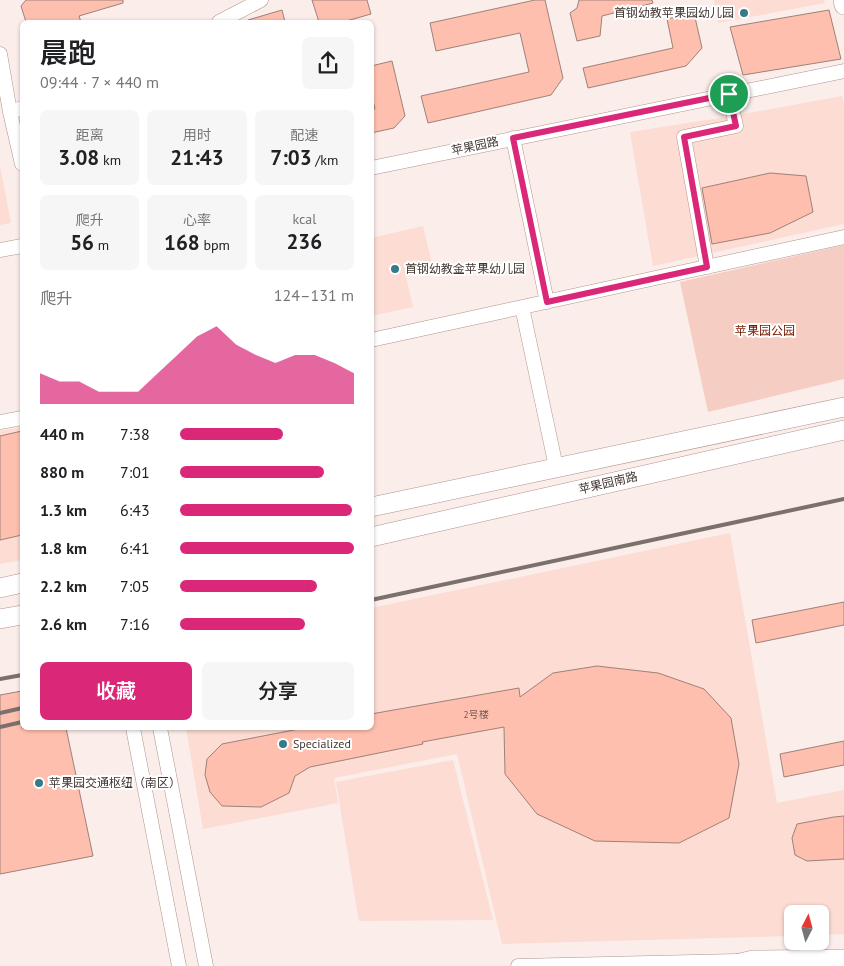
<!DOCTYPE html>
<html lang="zh">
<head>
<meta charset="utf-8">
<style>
  body { margin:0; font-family:"PT Sans","Noto Sans SC",sans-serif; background:#f6f6f6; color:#202124; height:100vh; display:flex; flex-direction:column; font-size:19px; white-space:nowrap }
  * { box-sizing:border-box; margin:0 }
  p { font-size:16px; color:#757577 }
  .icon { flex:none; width:28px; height:28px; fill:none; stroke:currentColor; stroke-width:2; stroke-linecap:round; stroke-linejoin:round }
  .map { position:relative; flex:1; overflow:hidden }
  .drawer { position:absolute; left:20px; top:20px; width:354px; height:710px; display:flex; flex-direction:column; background:#fff; border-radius:8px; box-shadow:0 1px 4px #0004 }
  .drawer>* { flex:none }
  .needle { width:32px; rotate:6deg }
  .buttons { position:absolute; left:784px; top:905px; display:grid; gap:10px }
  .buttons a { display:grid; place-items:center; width:45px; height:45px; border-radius:8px; background:#fff; box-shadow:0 1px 4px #0004; font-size:25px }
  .pin { position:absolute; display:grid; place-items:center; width:42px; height:42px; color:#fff; margin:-21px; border:2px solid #fff; border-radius:50%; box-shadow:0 1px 5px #0007 }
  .round { display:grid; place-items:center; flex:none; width:52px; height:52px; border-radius:8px; background:#f6f6f6 }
  .headline { display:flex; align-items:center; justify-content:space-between; height:85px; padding:0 20px }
  h1 { font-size:28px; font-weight:600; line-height:38px }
  .stats { display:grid; grid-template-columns:repeat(3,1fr); gap:8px; height:85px; padding:5px 20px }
  .stats div { display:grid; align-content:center; border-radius:8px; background:#f6f6f6; text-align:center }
  .stats b { font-size:21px; font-weight:600 }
  .stats small { font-size:14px; font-weight:400 }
  .stats p { font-size:14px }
  .chart { height:140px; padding:10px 20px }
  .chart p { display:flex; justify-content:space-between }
  .chart svg { width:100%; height:90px; margin-top:5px; fill:#db2777; opacity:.7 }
  .action { display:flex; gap:10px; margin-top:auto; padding:10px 20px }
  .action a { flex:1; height:58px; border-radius:8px; background:#db2777; color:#fff; font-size:20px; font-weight:600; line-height:58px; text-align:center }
  .action a+a { background:#f6f6f6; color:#202124 }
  ul { padding:0 20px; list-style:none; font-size:16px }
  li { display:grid; grid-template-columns:80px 60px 1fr; align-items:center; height:38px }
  li i { height:12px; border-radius:6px; background:#db2777 }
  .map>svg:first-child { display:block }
</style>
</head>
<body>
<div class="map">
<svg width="844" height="966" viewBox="0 0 844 966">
  <rect width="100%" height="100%" fill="#fbedea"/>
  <path fill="#fcdcd3" d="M 714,0 L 824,0 L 825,3 L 718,23 Z
    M 842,96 L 844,105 L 844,224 L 653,266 L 630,132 L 733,116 Z
    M 0,166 L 11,223 L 0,225 Z
    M 423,226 L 432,265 L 405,272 L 413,307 L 371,316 L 371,238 Z
    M 22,427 L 22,560 L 0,564 L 0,431 Z
    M 730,533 L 777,803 L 844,790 L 844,934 L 820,935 L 820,914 L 792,914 L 792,936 L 502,944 L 457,754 L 334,778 L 338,803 L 203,829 L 186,728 L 371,728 L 371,608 Z
    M 453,760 L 493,920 L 359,921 L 336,782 Z"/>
  <path fill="#f6cdc2" d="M 844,245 L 844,379 L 708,412 L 680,282 Z"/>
  <path fill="#ffbfae" stroke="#9e8179" d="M 26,0 L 123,0 L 123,3 L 79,16 L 81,22 L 26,22 L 21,6 Z
    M 312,0 L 367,0 L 371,14 L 343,22 L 319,22 Z
    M 535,0 L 545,0 L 563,78 L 551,95 L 428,123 L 421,96 L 529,72 L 520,33 L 436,51 L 430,23 Z
    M 579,0 L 652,0 L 653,3 L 602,16 L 600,36 L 577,41 L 570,13 L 577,8 Z
    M 282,10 L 285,22 L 248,22 L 248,20 Z
    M 829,10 L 841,59 L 743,75 L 730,27 Z
    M 694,13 L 702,48 L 686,66 L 588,88 L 583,68 L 673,48 L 667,19 Z
    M 392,61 L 405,116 L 394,128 L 371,133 L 371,110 L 375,109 L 371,92 L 371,66 Z
    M 770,173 L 806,176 L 813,212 L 770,233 L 712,244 L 702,188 Z
    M 22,431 L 22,535 L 0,540 L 0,436 Z
    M 844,602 L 844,625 L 756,643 L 752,620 Z
    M 597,666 L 658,673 L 704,689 L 731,718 L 739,764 L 729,818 L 679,843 L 595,841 L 537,814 L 505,774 L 504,727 L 422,742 L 423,744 L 310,767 L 295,776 L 289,793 L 261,807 L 222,806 L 210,792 L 205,775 L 207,759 L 222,744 L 304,728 L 371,728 L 371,714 L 519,688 L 520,697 L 553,673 Z
    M 22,691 L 22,728 L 66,728 L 93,856 L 0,874 L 0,695 Z
    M 844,741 L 844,765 L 784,777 L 780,754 Z
    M 844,816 L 844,859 L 807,861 L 795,855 L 792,838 L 797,824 L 834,817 Z"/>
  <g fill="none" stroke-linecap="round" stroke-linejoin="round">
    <g stroke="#b2948c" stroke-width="15">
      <path id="minor" d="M 219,22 L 261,0
        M 0,54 L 10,112 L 22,164
        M 10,112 L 22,108
        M 513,138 L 547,302
        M 371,168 L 844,71
        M 0,250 L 22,246
        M 707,267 L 684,137 L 736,126 L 729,94
        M 522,307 L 556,467
        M 371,340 L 844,237
        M 0,422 L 22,418
        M 133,728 L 179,966
        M 160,728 L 206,966
        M 518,966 L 737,961"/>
    </g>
    <g stroke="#b2948c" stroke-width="20">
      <path id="major" d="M 843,0 L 844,5
        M 371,507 L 844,407
        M 371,537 L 844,430
        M 0,588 L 22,583
        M 0,619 L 22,615
        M 728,966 L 753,960 L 844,959"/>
    </g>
    <use href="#minor" stroke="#fff" stroke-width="14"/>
    <use href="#major" stroke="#fff" stroke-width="19"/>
    <path stroke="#7c706d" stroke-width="4" d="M 371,600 L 844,499
      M 0,679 L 22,675
      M 0,713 L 22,708
      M 0,727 L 22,722"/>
  </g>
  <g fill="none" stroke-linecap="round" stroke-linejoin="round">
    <g stroke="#fff" stroke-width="10">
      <path id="route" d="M 729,94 L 736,126 L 684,137 L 707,267 L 547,302 L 513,138 Z"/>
    </g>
    <use href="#route" stroke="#db2777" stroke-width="6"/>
  </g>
  <g fill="#377a8a" stroke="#fff" stroke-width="2">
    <circle cx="744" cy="13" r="5"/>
    <circle cx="395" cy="269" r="5"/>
    <circle cx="283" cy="744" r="5"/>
    <circle cx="39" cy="783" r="5"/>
  </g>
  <g text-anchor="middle" stroke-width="4" stroke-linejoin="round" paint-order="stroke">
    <g font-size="10" fill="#715852">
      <text x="476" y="718">2号楼</text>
    </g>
    <g font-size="12" fill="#423633" stroke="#fff" text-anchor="start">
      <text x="734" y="17" text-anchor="end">首钢幼教苹果园幼儿园</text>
      <text x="405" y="273">首钢幼教金苹果幼儿园</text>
      <text x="293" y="748">Specialized</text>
      <text x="49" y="787">苹果园交通枢纽（南区）</text>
    </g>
    <g font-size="12" fill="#423633" stroke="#fff">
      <text transform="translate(475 146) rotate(-12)" y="4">苹果园路</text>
      <text transform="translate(608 483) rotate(-13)" y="4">苹果园南路</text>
    </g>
    <g font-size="12" fill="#731900" stroke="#fff">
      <text x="765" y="335">苹果园公园</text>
    </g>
  </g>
</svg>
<div class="buttons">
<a><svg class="needle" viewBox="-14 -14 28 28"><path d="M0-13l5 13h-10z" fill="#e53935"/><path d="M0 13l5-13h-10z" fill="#757577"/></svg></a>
</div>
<div class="pin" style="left:729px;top:94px;background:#1e9e55"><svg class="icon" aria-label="arrive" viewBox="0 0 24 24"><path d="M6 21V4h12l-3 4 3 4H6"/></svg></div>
<section class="drawer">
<div class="headline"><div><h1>晨跑</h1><p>09:44 · 7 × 440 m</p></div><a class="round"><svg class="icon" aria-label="share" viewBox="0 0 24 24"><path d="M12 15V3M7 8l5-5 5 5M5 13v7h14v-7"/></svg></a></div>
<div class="stats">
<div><p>距离</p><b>3.08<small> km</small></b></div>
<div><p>用时</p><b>21:43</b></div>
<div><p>配速</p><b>7:03<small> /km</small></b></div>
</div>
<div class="stats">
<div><p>爬升</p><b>56<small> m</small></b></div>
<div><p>心率</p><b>168<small> bpm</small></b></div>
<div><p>kcal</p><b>236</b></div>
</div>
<div class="chart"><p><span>爬升</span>124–131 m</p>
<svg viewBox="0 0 160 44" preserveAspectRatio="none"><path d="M0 44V29L10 33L20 33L30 38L40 38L50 38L60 29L70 20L80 11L90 6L100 15L110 20L120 24L130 20L140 20L150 24L160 29V44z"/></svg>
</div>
<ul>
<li><b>440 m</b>7:38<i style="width:59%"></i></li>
<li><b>880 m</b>7:01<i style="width:83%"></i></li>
<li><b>1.3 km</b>6:43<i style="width:99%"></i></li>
<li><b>1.8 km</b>6:41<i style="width:100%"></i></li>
<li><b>2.2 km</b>7:05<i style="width:79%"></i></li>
<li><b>2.6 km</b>7:16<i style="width:72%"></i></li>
</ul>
<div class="action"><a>收藏</a><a>分享</a></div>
</section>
</div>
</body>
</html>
